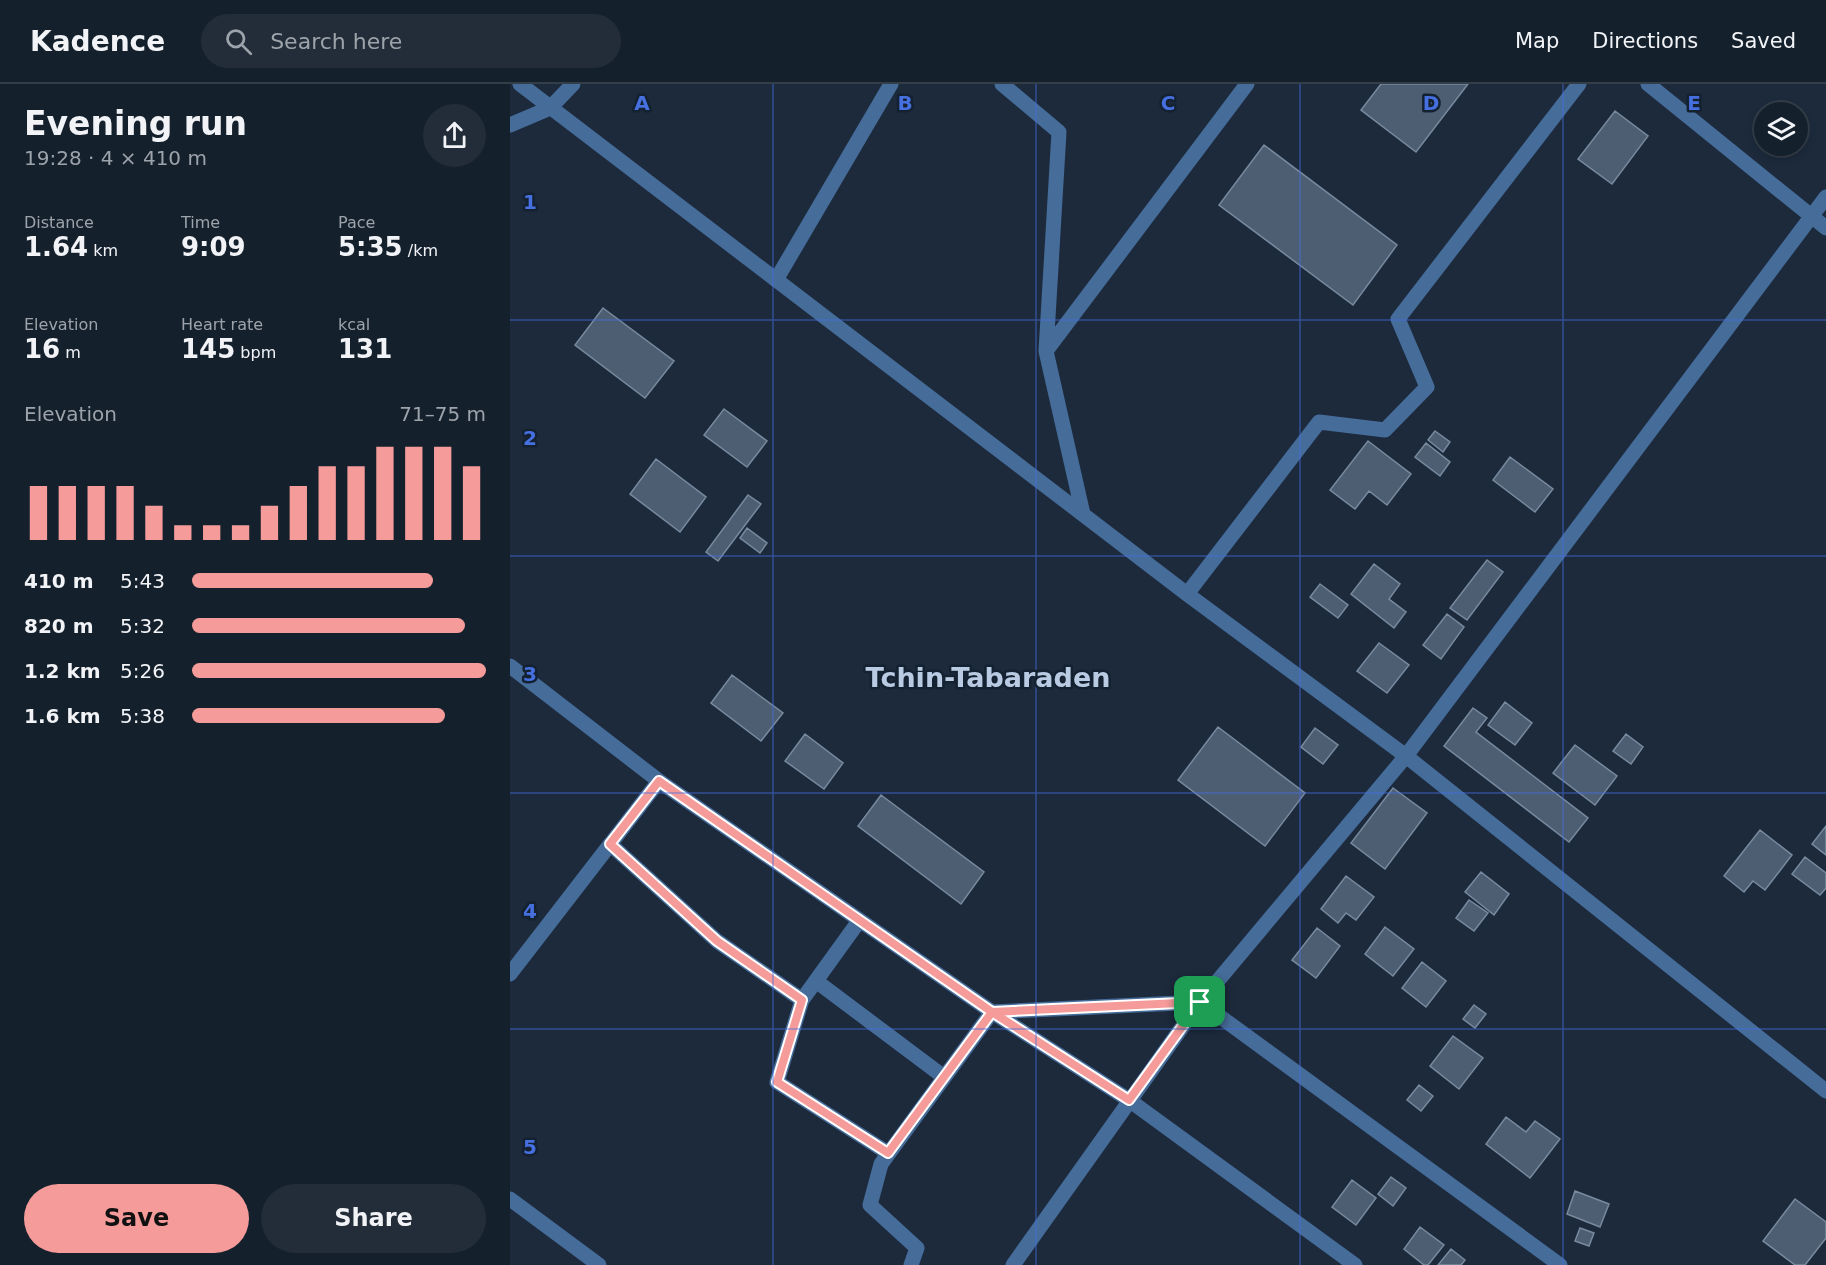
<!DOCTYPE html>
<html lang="en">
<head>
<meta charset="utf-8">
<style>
  body { margin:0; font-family:"DejaVu Sans",sans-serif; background:#222d39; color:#f1f3f6; height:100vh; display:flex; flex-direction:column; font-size:22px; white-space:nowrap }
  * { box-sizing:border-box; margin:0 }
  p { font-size:20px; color:#9da3aa }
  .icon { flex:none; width:33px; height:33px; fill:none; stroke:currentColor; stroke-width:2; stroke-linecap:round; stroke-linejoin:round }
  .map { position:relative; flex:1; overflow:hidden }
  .sheet { display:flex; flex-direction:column; background:#15202d; width:510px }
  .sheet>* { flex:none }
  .controls { position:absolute; left:1244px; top:18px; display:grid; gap:12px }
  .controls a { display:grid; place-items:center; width:54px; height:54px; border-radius:50%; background:#15202d; box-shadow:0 3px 9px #0003,0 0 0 2px #343e49; font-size:30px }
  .pin { position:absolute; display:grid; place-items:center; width:51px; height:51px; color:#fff; margin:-26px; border-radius:12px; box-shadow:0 3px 9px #0006 }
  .round { display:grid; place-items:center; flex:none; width:63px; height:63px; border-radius:32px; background:#222d39 }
  .head { display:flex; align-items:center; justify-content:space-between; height:102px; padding:0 24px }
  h1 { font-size:33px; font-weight:700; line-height:45px }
  .figures { display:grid; grid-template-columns:repeat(3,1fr); gap:9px; height:102px; padding:6px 24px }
  .figures div { display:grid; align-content:center }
  .figures b { font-size:26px; font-weight:700 }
  .figures small { font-size:16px; font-weight:400 }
  .figures p { font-size:16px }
  .chart { height:168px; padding:12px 24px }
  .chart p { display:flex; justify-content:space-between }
  .chart svg { width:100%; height:108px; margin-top:6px; stroke:#f59b9a; stroke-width:6 }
  .primary-button { display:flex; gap:12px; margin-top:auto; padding:12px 24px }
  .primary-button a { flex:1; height:69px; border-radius:36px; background:#f59b9a; color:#111; font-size:24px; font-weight:700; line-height:69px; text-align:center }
  .primary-button a+a { background:#222d39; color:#f1f3f6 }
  ul { padding:0 24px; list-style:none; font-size:20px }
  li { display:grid; grid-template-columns:96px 72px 1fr; align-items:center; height:45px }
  li i { height:15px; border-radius:8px; background:#f59b9a }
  header { display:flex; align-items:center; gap:36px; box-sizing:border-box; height:84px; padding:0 30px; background:#15202d; border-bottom:2px solid #343e49 }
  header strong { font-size:28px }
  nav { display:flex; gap:33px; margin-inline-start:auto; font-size:21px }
  .search { width:420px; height:54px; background:#222d39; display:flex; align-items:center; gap:15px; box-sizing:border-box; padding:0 21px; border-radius:33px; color:#9da3aa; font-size:22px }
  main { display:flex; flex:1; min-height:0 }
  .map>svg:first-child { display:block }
</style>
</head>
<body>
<header>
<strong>Kadence</strong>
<div class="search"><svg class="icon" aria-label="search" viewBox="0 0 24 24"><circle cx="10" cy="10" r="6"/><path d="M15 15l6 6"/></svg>Search here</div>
<nav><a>Map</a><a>Directions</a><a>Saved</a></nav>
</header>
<main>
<section class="sheet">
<div class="head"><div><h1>Evening run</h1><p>19:28 · 4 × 410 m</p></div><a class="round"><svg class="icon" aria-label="share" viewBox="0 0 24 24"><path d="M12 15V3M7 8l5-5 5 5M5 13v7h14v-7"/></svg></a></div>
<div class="figures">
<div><p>Distance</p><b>1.64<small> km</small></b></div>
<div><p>Time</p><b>9:09</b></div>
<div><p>Pace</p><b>5:35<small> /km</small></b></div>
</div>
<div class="figures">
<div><p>Elevation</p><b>16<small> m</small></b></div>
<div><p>Heart rate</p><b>145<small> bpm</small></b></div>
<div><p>kcal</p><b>131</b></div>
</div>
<div class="chart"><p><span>Elevation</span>71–75 m</p>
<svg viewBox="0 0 160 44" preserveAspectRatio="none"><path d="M5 44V22M15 44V22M25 44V22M35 44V22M45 44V30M55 44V38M65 44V38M75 44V38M85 44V30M95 44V22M105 44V14M115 44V14M125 44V6M135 44V6M145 44V6M155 44V14"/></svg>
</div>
<ul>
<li><b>410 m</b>5:43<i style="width:82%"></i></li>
<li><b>820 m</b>5:32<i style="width:93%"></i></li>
<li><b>1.2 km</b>5:26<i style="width:100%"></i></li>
<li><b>1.6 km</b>5:38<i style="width:86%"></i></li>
</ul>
<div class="primary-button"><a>Save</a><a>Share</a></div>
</section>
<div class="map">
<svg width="1316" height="1181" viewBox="0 0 1316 1181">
  <rect width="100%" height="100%" fill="#1c2a3c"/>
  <path fill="#4e5e72" stroke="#788a9f" stroke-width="1.5" d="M 871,0 L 958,0 L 906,68 L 851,26 Z
    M 1105,27 L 1138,52 L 1102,100 L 1068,75 Z
    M 754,61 L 887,161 L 843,221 L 709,121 Z
    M 93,224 L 164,277 L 135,314 L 65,261 Z
    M 214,325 L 257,357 L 237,383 L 194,351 Z
    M 925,347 L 940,358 L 933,368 L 918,356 Z
    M 858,357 L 901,390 L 877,421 L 859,407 L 845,425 L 820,406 Z
    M 916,359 L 940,378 L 930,392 L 905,373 Z
    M 1000,373 L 1043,405 L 1025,428 L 983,396 Z
    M 146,375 L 196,413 L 170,448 L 120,410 Z
    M 238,411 L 251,420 L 208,477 L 196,468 Z
    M 237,444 L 257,459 L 250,469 L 230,454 Z
    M 977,476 L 993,488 L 957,536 L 940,524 Z
    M 864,480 L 890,500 L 879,515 L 896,528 L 884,544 L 841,510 Z
    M 810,500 L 838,521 L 828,534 L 800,513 Z
    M 937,530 L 954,543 L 931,575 L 913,561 Z
    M 869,559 L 899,581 L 877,609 L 847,587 Z
    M 222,591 L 273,629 L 251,657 L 201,619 Z
    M 995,618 L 1022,639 L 1005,661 L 978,641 Z
    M 963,624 L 977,634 L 966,648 L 1078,734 L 1059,758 L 934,662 Z
    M 708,643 L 795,709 L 755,762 L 668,696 Z
    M 805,644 L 828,661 L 813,680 L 791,663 Z
    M 295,650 L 333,679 L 314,705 L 275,677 Z
    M 1116,650 L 1133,663 L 1121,680 L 1103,667 Z
    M 1065,661 L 1107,692 L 1085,721 L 1043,689 Z
    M 883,704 L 917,729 L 875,785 L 841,759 Z
    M 371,711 L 474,788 L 451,820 L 348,742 Z
    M 1316,742 L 1316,771 L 1302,760 Z
    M 1250,746 L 1282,771 L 1255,806 L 1243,797 L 1234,808 L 1214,792 Z
    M 1295,773 L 1316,789 L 1316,804 L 1310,811 L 1282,790 Z
    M 971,788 L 999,810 L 984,831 L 955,808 Z
    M 836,792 L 864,813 L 846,836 L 836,829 L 828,839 L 811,825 Z
    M 959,816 L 978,829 L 964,847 L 946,834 Z
    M 875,843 L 904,865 L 883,892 L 855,870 Z
    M 807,844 L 830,862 L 806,894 L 782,876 Z
    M 912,878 L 936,897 L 916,923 L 892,904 Z
    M 964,921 L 976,930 L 965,944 L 953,935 Z
    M 943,952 L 973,974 L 949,1005 L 920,982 Z
    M 909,1001 L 923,1012 L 911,1027 L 897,1016 Z
    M 996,1033 L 1016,1048 L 1025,1037 L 1050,1055 L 1020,1094 L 976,1060 Z
    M 881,1093 L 896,1104 L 883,1122 L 868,1110 Z
    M 842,1096 L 866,1114 L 846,1141 L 822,1123 Z
    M 1065,1107 L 1099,1120 L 1090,1143 L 1057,1130 Z
    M 1285,1115 L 1316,1138 L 1316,1154 L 1295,1181 L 1285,1181 L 1253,1157 Z
    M 910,1143 L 934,1161 L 918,1181 L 914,1181 L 894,1165 Z
    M 1070,1144 L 1084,1149 L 1079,1162 L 1065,1157 Z
    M 941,1165 L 955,1176 L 951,1181 L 928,1181 Z"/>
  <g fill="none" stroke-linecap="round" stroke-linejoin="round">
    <path stroke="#466c9a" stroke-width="15" d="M 10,0 L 677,510 L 896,672 L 1316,1007
      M 492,0 L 549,48 L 536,267 L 573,430
      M 1138,0 L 1316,144
      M 0,41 L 40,24 L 63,0
      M 266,196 L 381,0
      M 536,267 L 737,0
      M 677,510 L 809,338 L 875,346 L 917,303 L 888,235 L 1069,0
      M 0,582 L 149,697 L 482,928 L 619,1016 L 845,1181
      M 100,760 L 207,857 L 292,916
      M 349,837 L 292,916 L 267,998 L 378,1069
      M 0,890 L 149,697
      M 306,897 L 434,993
      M 0,1115 L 89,1181
      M 401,1181 L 407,1164 L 360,1121 L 371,1080 L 482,928 L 690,918 L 1050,1181
      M 503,1181 L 690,918 L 896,672 L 1316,113"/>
  </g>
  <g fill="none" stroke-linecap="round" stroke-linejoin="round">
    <g stroke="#fff" stroke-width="12">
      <path id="route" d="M 690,918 L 482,928 L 149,697 L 100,760 L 207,857 L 292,916 L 267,998 L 378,1069 L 482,928 L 619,1016 L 690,918"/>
    </g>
    <use href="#route" stroke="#f59b9a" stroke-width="8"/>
  </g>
  <path fill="none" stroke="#466fe0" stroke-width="1.5" stroke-opacity="0.55" d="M 263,0 L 263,1181M 526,0 L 526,1181M 790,0 L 790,1181M 1053,0 L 1053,1181M 0,236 L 1316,236M 0,472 L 1316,472M 0,709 L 1316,709M 0,945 L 1316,945"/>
  <g text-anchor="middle" stroke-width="5" stroke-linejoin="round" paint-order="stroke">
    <g font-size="27" font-weight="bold" fill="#b9cbe2" stroke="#132131">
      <text x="478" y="603">Tchin-Tabaraden</text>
    </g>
  </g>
  <g font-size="20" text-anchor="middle" font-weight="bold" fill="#466fe0" stroke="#132131" stroke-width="5" stroke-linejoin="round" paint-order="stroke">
    <text x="132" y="26">A</text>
    <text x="395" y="26">B</text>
    <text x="658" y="26">C</text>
    <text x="921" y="26">D</text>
    <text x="1184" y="26">E</text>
    <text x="20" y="125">1</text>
    <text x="20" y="361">2</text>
    <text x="20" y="597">3</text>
    <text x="20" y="834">4</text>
    <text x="20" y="1070">5</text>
  </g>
</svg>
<div class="controls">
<a><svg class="icon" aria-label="layers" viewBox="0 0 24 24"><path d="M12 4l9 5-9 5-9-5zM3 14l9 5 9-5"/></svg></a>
</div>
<div class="pin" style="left:690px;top:918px;background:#1e9e55"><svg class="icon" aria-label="arrive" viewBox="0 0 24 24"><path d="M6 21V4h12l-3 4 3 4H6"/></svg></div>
</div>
</main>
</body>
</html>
